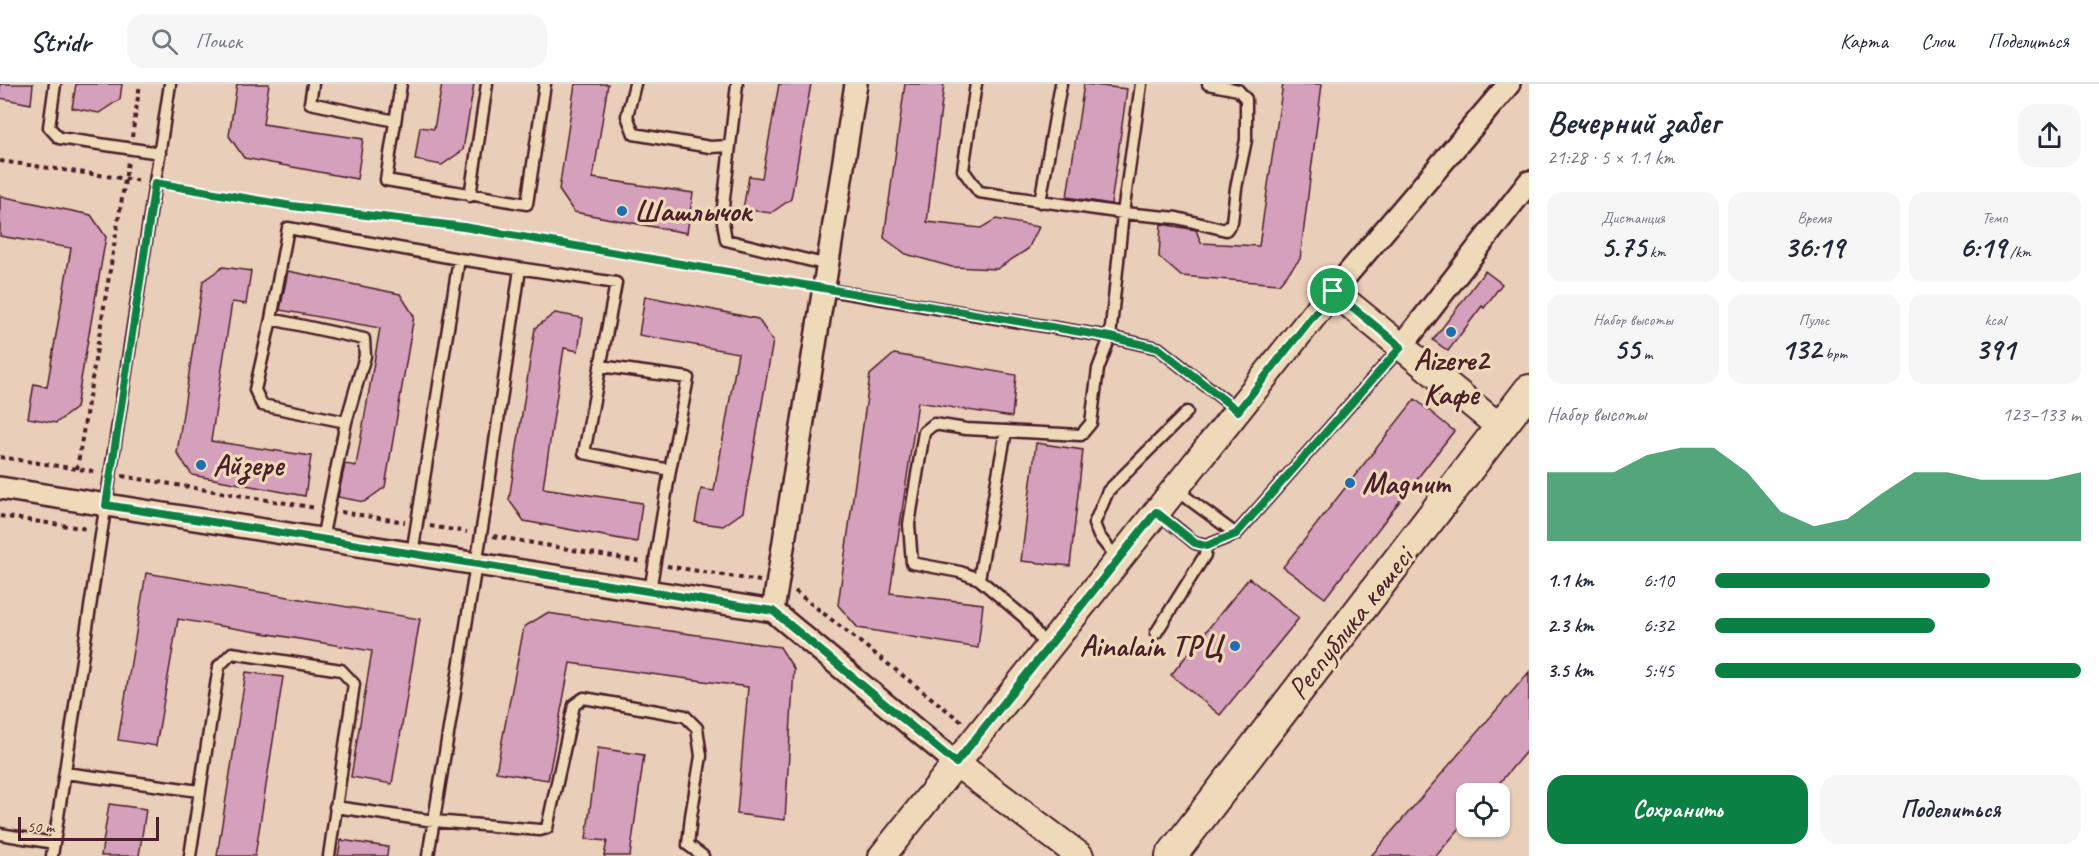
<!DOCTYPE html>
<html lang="ru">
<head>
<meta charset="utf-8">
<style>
  body { margin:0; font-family:Caveat,sans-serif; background:#f6f6f7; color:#1f2937; height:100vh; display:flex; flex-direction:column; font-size:22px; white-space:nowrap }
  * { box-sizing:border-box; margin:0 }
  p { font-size:20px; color:#747a83 }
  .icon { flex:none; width:33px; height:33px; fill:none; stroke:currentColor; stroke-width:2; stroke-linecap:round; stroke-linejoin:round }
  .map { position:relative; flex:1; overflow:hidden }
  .details { display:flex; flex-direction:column; background:#fff; width:570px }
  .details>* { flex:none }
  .tools { position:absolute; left:1456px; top:699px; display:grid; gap:12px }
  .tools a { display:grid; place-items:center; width:54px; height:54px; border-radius:12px; background:#fff; box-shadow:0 2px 4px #0004; font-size:30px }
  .scale { position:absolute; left:18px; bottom:15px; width:141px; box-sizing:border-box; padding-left:6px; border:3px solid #4a1f2b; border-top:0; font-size:16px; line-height:21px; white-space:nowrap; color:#4a1f2b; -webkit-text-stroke:4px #eedab8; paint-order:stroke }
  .pin { position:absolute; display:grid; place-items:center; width:51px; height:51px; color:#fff; margin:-26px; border:3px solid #fff; border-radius:50%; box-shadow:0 2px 6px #0007 }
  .round { display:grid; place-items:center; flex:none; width:63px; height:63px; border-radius:18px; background:#f6f6f7 }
  .head { display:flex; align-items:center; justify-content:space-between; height:102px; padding:0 18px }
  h1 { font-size:33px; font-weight:600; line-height:45px }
  .figures { display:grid; grid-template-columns:repeat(3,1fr); gap:9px; height:102px; padding:6px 18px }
  .figures div { display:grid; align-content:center; border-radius:15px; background:#f6f6f7; text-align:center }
  .figures b { font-size:30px; font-weight:600 }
  .figures small { font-size:16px; font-weight:400 }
  .figures p { font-size:16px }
  .chart { height:168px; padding:12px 18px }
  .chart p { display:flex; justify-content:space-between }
  .chart svg { width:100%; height:108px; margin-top:6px; fill:#0b8043; opacity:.7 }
  .button { display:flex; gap:12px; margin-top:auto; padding:12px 18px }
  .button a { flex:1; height:69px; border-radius:18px; background:#0b8043; color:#fff; font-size:24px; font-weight:600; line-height:69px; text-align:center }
  .button a+a { background:#f6f6f7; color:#1f2937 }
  ul { padding:0 18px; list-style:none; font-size:20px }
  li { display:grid; grid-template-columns:96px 72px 1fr; align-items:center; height:45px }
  li i { height:15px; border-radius:8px; background:#0b8043 }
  header { display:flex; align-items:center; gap:36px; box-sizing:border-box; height:84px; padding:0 30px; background:#fff; border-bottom:2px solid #e0e1e3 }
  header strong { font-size:28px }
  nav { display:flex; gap:33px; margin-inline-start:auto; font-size:21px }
  .search { width:420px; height:54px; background:#f6f6f7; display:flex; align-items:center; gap:15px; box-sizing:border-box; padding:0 21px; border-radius:18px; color:#747a83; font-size:22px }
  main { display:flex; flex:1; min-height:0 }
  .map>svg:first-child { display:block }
</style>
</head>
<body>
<header>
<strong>Stridr</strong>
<div class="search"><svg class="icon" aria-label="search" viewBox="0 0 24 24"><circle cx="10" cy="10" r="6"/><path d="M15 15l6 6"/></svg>Поиск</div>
<nav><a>Карта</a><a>Слои</a><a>Поделиться</a></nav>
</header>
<main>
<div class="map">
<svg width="1529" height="772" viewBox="0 0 1529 772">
  <rect width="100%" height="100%" fill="#e9ceb9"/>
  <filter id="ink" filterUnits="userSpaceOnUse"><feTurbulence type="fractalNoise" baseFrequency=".0167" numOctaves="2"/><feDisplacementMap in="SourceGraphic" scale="12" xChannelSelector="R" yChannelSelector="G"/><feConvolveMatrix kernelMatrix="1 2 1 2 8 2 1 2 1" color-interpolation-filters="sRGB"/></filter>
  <g filter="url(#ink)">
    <path fill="#d4a0bb" stroke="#4a1f2b" stroke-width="1.5" d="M 0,0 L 33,0 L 31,20 L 0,14 Z
      M 76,0 L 122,0 L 120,15 L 99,29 L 72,24 Z
      M 237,0 L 269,0 L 263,40 L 363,55 L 357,95 L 244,74 L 229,52 Z
      M 442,0 L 474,0 L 463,66 L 442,81 L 415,76 L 420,43 L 434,45 Z
      M 575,0 L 608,0 L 593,94 L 693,109 L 687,149 L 574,128 L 559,106 Z
      M 779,0 L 811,0 L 791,115 L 771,129 L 743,125 L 749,92 L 762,94 Z
      M 905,0 L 944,0 L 927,138 L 981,144 L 996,135 L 1039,143 L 1028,165 L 997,185 L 952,183 L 906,170 L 884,154 Z
      M 1084,0 L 1127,5 L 1111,120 L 1067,113 Z
      M 1283,0 L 1322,0 L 1300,175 L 1279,200 L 1181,192 L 1159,173 L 1161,140 L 1196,146 L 1201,159 L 1259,162 Z
      M 0,112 L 91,131 L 106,153 L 76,324 L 56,339 L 28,334 L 34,300 L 47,303 L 71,164 L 0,152 Z
      M 223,183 L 251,187 L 246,220 L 232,218 L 211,357 L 311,372 L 305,412 L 192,391 L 177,369 L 203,197 Z
      M 288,187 L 400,210 L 414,232 L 385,403 L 364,418 L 338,413 L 345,380 L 356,382 L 380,244 L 280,226 Z
      M 1485,187 L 1502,200 L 1484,224 L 1482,222 L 1448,267 L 1433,256 Z
      M 645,212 L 758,235 L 773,257 L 743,428 L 723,442 L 695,438 L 701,405 L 714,407 L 738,269 L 639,251 Z
      M 555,229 L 583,234 L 578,267 L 564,264 L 543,404 L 642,419 L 637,458 L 524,437 L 509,416 L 535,244 Z
      M 894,270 L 1016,291 L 1012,333 L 918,318 L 890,509 L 983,520 L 978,564 L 858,544 L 838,521 L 870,291 Z
      M 1415,315 L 1454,347 L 1325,514 L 1283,483 Z
      M 1036,359 L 1083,366 L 1070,482 L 1021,477 Z
      M 146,489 L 420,535 L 392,700 L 351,693 L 372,567 L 178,535 L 156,662 L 118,656 Z
      M 1249,494 L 1299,534 L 1220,631 L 1171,591 Z
      M 547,529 L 780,563 L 794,585 L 785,736 L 737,730 L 748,603 L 570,579 L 548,696 L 496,688 L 524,543 Z
      M 246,588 L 283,593 L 255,772 L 217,772 Z
      M 1529,588 L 1529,664 L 1490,710 L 1467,710 L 1467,736 L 1436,772 L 1371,772 Z
      M 598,664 L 644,671 L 630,772 L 604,772 L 607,757 L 586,755 Z
      M 109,720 L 146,725 L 139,772 L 101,772 Z
      M 341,756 L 388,763 L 387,772 L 338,772 Z"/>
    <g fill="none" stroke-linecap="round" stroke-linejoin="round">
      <g stroke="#4a1f2b" stroke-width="15">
        <path id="service" d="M 55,0 L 49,43 L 59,54 L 160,69
          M 313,0 L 310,19 L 395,37
          M 401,0 L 386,96 L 527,120 L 545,0
          M 635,0 L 627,32 L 634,50 L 710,63 L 730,62
          M 737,0 L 722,132 L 726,156 L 828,181
          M 976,0 L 963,86 L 979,108 L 1123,129 L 1177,134 L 1226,146 L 1232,138 L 1236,104 L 1246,56 L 1246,15 L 1238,6 L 1208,0
          M 470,112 L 487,0
          M 1040,118 L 1061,0
          M 823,205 L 1110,253 L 1123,129 L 1141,0
          M 271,235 L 255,306 L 262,321 L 346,338
          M 1175,405 L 1236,450
          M 1157,428 L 1195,459 L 1206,462 L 1236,450 L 1401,263
          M 322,455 L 346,338 L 365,272 L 364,255 L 271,235 L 288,144 L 459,175 L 616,199 L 584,369 L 670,386 L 688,294 L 600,282
          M 412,470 L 459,175
          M 1118,476 L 1099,452 L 1094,440 L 1108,407 L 1187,328
          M 979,495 L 1006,347
          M 650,507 L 670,386
          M 1156,549 L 1205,471 L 1206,462
          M 1047,564 L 1025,534 L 979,495 L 960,488 L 912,479 L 909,440 L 924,348 L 934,340 L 966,345 L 1081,351 L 1091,339 L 1098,285 L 1110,253 L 1158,264 L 1237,326
          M 65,689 L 199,707
          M 335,723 L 434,737 L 540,746 L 547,744 L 574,621 L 584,614 L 685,632 L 697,644 L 701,672 L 691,732 L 688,761 L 703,772
          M 0,750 L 54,759
          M 52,772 L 170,0
          M 190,772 L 219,582 L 232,569 L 341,586 L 354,600 L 329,772
          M 428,772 L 486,420 L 520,185"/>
      </g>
      <g stroke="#4a1f2b" stroke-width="26">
        <path id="minor" d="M 1333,207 L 1509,0
          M 1401,263 L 1529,98
          M 0,404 L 773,527 L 956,679
          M 773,527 L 856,0"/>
      </g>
      <g stroke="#4a1f2b" stroke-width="30">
        <path id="tertiary" d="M 956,679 L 1080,772
          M 882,772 L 1333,207 L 1501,344"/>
      </g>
      <g stroke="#4a1f2b" stroke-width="34">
        <path id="secondary" d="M 1171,772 L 1529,306"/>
      </g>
      <path stroke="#4a1f2b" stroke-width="4" stroke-dasharray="4.5 4.5" stroke-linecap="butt" d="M 132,53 L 140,0
        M 0,77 L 142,97
        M 167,101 L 292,122 L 464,143 L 805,202
        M 0,373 L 97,388
        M 77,385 L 128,78
        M 122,392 L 316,424
        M 341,428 L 405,438
        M 0,432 L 88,445
        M 430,442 L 467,448
        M 493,452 L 642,478
        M 667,482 L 760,497
        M 795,507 L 962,638"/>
      <use href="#service" stroke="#eedab8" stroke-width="10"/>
      <use href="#minor" stroke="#eedab8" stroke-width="21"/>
      <use href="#tertiary" stroke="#eedab8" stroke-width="26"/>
      <use href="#secondary" stroke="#eedab8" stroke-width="30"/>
    </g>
  </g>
  <g fill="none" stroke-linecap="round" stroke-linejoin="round" filter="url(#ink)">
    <g stroke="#fff" stroke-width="12">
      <path id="route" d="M 155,99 L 292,122 L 464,143 L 1110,253 L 1158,264 L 1238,327 L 1333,207 L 1401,263 L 1236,450 L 1206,462 L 1195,459 L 1156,428 L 956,679 L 773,527 L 106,421 Z"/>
    </g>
    <use href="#route" stroke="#0b8043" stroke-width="8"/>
  </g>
  <g fill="#1f6fb2" stroke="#eedab8" stroke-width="2">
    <circle cx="622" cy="127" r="6"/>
    <circle cx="1451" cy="248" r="6"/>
    <circle cx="201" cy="381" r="6"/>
    <circle cx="1350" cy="399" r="6"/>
    <circle cx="1235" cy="562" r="6"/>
  </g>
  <g text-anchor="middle" stroke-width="6" stroke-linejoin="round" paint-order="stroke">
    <g font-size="30" font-weight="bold" fill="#4a1f2b" stroke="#eedab8" text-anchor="start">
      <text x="634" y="137">Шашлычок</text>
      <text x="1451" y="286" text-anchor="middle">Aizere2<tspan x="1451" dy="34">Кафе</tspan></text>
      <text x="213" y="391">Айзере</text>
      <text x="1362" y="409">Magnum</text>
      <text x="1223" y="572" text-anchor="end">Ainalain ТРЦ</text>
    </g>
    <g font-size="30" fill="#4a1f2b" stroke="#eedab8">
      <text transform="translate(1350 539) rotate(-52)" y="10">Республика көшесі</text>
    </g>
  </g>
</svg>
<div class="tools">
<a><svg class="icon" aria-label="locate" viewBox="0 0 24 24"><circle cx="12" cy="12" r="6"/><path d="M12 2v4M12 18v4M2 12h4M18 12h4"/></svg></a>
</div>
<div class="scale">50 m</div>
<div class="pin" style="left:1333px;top:207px;background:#1e9e55"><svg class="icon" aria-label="arrive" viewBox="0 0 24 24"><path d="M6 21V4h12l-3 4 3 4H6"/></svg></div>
</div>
<section class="details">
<div class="head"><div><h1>Вечерний забег</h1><p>21:28 · 5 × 1.1 km</p></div><a class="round"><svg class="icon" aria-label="share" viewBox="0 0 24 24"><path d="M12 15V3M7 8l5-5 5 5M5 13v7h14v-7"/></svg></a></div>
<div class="figures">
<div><p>Дистанция</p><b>5.75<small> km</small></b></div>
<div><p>Время</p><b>36:19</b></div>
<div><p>Темп</p><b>6:19<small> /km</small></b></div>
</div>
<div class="figures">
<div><p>Набор высоты</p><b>55<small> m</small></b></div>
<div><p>Пульс</p><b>132<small> bpm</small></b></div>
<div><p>kcal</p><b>391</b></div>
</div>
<div class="chart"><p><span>Набор высоты</span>123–133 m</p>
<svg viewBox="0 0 160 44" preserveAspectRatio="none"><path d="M0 44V16L10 16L20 16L30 9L40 6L50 6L60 16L70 32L80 38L90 35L100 25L110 16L120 16L130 19L140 19L150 19L160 16V44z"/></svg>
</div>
<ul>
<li><b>1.1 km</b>6:10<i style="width:75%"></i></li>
<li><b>2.3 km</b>6:32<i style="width:60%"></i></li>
<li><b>3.5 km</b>5:45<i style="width:100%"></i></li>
</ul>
<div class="button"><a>Сохранить</a><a>Поделиться</a></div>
</section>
</main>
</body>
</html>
